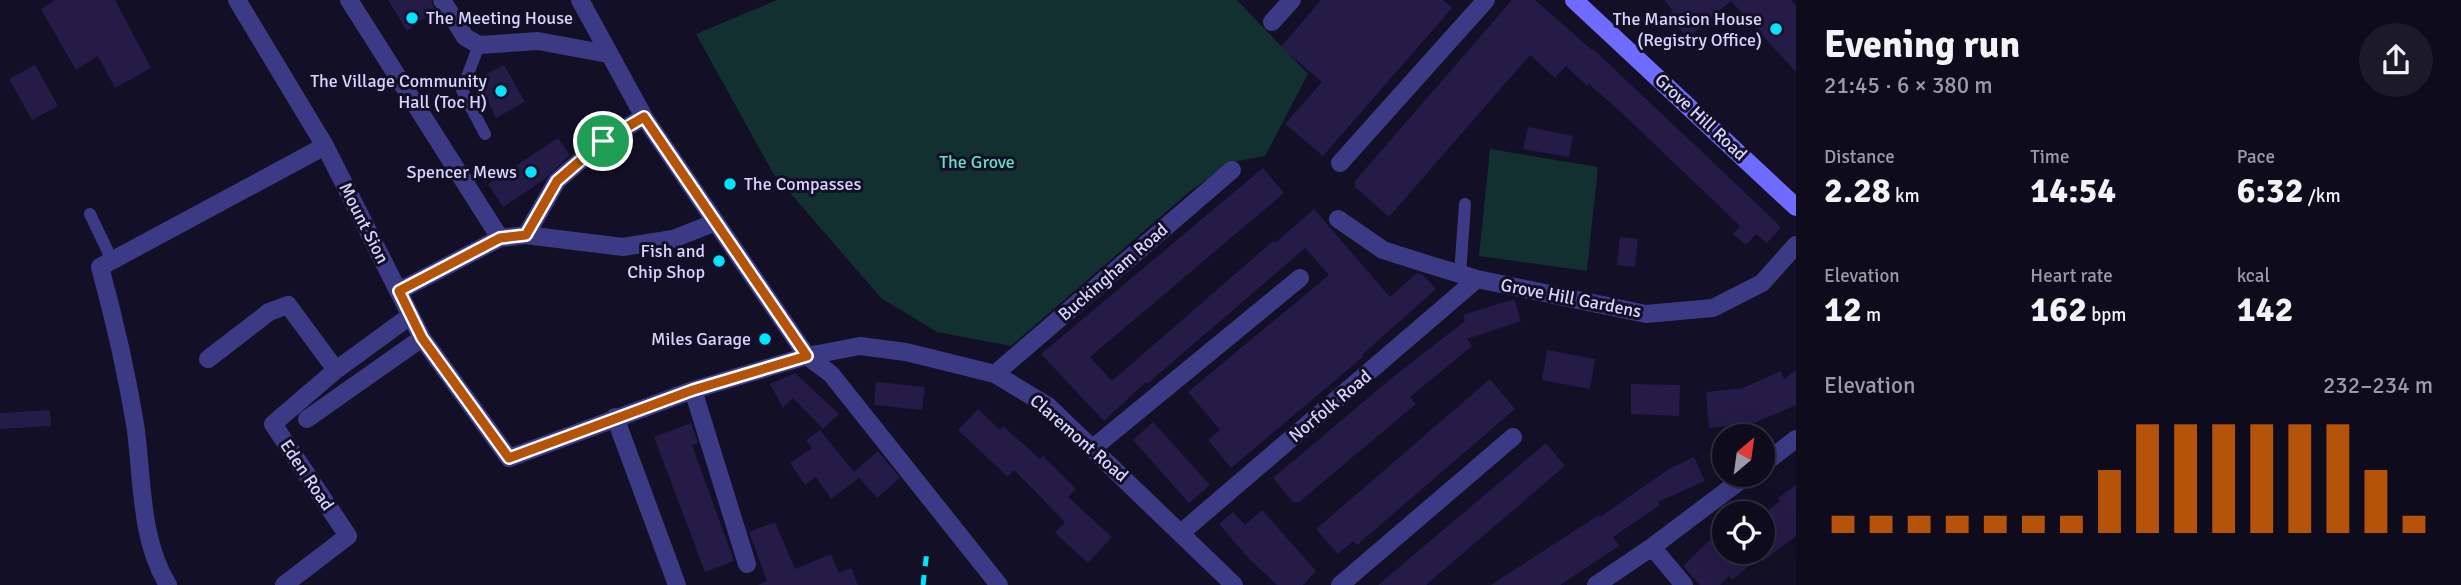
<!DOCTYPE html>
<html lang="en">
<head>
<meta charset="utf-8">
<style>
  body { margin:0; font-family:Signika,sans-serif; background:#1c1929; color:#f1f3f6; height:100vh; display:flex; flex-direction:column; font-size:26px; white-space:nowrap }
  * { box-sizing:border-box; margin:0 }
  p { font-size:23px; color:#9b9ba3 }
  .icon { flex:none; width:38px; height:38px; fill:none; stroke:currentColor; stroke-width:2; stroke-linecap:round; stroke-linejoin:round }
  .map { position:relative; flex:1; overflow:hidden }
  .sheet { display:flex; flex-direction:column; background:#0e0b1c; width:665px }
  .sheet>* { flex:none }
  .needle { width:46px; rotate:29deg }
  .buttons { position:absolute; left:1712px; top:424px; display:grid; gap:14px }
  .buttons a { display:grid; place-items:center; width:63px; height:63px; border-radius:50%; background:#0e0b1c; box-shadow:0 7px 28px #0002,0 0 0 2px #2e2b3b; font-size:35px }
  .pin { position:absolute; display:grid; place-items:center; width:60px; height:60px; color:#fff; margin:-30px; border:4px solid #fff; border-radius:50%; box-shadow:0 2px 7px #0007 }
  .round { display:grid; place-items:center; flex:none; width:74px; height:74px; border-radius:37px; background:#1c1929 }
  .overview { display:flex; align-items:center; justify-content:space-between; height:119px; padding:0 28px }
  h1 { font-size:38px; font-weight:800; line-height:52px }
  .metrics { display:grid; grid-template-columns:repeat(3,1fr); gap:10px; height:119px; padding:7px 28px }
  .metrics div { display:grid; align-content:center }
  .metrics b { font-size:35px; font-weight:800 }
  .metrics small { font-size:19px; font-weight:400 }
  .metrics p { font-size:19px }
  .chart { height:196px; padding:14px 28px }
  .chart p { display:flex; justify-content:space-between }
  .chart svg { width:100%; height:126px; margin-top:7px; stroke:#b45309; stroke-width:6 }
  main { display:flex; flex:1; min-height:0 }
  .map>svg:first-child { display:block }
</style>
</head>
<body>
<main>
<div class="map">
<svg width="1796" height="585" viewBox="0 0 1796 585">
  <rect width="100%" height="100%" fill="#130f26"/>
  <path fill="#12302f" d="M 777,0 L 1237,0 L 1308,74 L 1265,156 L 1232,162 L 1189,192 L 1011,346 L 937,332 L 881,298 L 773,173 L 696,34 Z
    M 1490,149 L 1598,167 L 1587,271 L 1479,256 Z"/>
  <path fill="#241b47" d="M 55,0 L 115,0 L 151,68 L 115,88 L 98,56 L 76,70 L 41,9 Z
    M 388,0 L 431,0 L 435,10 L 407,31 Z
    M 1321,0 L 1443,0 L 1452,8 L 1323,156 L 1285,124 L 1322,82 L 1281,47 Z
    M 1512,0 L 1535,0 L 1592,50 L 1593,49 L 1715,164 L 1781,227 L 1767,243 L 1756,234 L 1746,245 L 1733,234 L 1740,226 L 1624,115 L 1589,84 L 1587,86 L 1566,66 L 1555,78 L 1530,55 L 1389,217 L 1355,187 L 1355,181 Z
    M 1664,0 L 1791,0 L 1796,6 L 1796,72 L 1731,1 L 1688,38 L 1668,15 L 1673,11 Z
    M 35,65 L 58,106 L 32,120 L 9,79 Z
    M 504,65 L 525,102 L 496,118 L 477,79 Z
    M 1528,127 L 1573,136 L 1569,157 L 1523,149 Z
    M 558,138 L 570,155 L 545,179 L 503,207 L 488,184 Z
    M 1263,168 L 1284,193 L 1090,357 L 1112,381 L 1273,241 L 1275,243 L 1314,209 L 1390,297 L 1417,273 L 1423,275 L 1436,289 L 1362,355 L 1363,357 L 1231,468 L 1208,440 L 1220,430 L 1188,392 L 1329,275 L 1305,248 L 1147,384 L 1146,382 L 1104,421 L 1041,354 Z
    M 1620,237 L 1638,239 L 1635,267 L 1617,265 Z
    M 1514,299 L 1521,321 L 1467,339 L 1472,346 L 1410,397 L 1416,404 L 1299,502 L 1293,502 L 1273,478 L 1393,377 L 1465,321 L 1463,315 Z
    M 1547,350 L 1595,359 L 1590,389 L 1542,380 Z
    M 1796,370 L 1796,405 L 1752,424 L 1709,428 L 1706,392 L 1743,388 L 1781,371 L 1784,379 Z
    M 795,373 L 839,414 L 823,429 L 793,398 L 783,408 L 770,384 Z
    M 1490,379 L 1515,409 L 1357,545 L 1353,541 L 1338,554 L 1316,529 Z
    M 876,382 L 925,387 L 922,410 L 874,405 Z
    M 1631,384 L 1680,385 L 1679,416 L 1631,414 Z
    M 978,409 L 1000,430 L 1003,426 L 1040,459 L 1043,456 L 1076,489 L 1068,497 L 1112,537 L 1088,563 L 1055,533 L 1065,522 L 1014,470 L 1008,477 L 958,430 Z
    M 50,410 L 51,426 L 0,429 L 0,413 Z
    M 1153,422 L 1210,485 L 1189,503 L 1133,440 Z
    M 691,423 L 698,443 L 692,445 L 734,561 L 705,572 L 654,437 Z
    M 820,430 L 859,478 L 831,499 L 816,477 L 805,485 L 790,463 L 812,448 L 806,440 Z
    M 1546,443 L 1565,466 L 1426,585 L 1378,585 Z
    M 878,451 L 900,478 L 877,498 L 854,472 Z
    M 1694,457 L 1705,481 L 1658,502 L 1660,505 L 1613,537 L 1619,546 L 1560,585 L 1491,585 L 1599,515 L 1600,517 L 1669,469 Z
    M 1796,485 L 1796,536 L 1762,562 L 1762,554 L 1733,580 L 1729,576 L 1720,585 L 1700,585 L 1683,566 L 1717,533 L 1724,541 L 1724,551 L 1762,551 L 1762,515 L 1780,501 L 1778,498 Z
    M 1262,510 L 1316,571 L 1303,585 L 1277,585 L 1250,560 L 1219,524 L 1233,512 L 1245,525 Z
    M 775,522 L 795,569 L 831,554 L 839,573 L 851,568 L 858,585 L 758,585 L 767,581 L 749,532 Z"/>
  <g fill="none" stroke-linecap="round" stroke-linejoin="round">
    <path stroke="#3d3a85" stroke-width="12" d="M 479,45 L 462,90 L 485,134
      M 90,214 L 112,260
      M 1460,274 L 1465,204"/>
    <path stroke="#3d3a85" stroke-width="18" d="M 237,0 L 325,146 L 422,338 L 509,458 L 693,390 L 807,356 L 860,346 L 906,352 L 995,374 L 1048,406 L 1234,585
      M 349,0 L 500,238
      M 442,0 L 465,37 L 479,45 L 538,41 L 608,54
      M 580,0 L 644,117 L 807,356 L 831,374 L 999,585
      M 1272,22 L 1292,0
      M 1340,163 L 1486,0
      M 1338,219 L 1383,250 L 1430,265 L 1477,279 L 1646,314 L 1713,308 L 1762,283 L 1796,245
      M 526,235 L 557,181 L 603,141 L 644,117
      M 399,291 L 500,238 L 526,235 L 623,247 L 673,239 L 716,222
      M 208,359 L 269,312 L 288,305 L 336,370
      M 995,374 L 1232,170
      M 693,390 L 747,564
      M 615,417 L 677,585
      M 307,419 L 422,338
      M 1093,448 L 1300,278
      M 1762,465 L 1796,439
      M 1182,532 L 1477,279
      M 1652,547 L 1684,585
      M 168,585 C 139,538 143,477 135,424 C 126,370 114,318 100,267 L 325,146
      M 284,585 L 348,536 L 273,424 L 336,370 L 410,316
      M 1340,585 L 1513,437
      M 1596,585 L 1652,547 L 1749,474"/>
    <path stroke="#6f6bff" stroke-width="18" d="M 1574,0 L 1796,207"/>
    <path stroke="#00e5ff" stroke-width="5" stroke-dasharray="10 9" stroke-linecap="butt" d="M 923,585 L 927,551"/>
  </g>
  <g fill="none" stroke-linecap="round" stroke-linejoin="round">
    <g stroke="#fff" stroke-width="14">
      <path id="route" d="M 644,117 L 807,356 L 693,390 L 509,458 L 422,338 L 399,291 L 500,238 L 526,235 L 557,181 L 603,141 Z"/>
    </g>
    <use href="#route" stroke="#b45309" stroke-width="9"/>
  </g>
  <g fill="#00e5ff" stroke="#130f26" stroke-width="2.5">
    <circle cx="412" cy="18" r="7"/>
    <circle cx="1776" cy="29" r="7"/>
    <circle cx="501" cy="91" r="7"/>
    <circle cx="531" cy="172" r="7"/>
    <circle cx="730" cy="184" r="7"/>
    <circle cx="719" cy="261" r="7"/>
    <circle cx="765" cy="339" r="7"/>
  </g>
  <g text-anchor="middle" stroke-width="6" stroke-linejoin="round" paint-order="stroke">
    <g font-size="18" fill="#d9d4ff" stroke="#130f26" text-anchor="end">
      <text x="426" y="24" text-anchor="start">The Meeting House</text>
      <text x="1762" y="25">The Mansion House<tspan x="1762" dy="21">(Registry Office)</tspan></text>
      <text x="487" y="87">The Village Community<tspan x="487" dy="21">Hall (Toc H)</tspan></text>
      <text x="517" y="178">Spencer Mews</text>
      <text x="744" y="190" text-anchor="start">The Compasses</text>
      <text x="705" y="257">Fish and<tspan x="705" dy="21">Chip Shop</tspan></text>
      <text x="751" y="345">Miles Garage</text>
    </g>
    <g font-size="18" fill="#d9d4ff" stroke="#130f26">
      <text transform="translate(1701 117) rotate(43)" y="6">Grove Hill Road</text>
      <text transform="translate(364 223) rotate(63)" y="6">Mount Sion</text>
      <text transform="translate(1113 272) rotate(-41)" y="6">Buckingham Road</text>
      <text transform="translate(1571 298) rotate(11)" y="6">Grove Hill Gardens</text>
      <text transform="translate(1330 406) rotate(-40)" y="6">Norfolk Road</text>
      <text transform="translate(1079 438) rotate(41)" y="6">Claremont Road</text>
      <text transform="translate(307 475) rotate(56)" y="6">Eden Road</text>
    </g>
    <g font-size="18" fill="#5fe0c0" stroke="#130f26">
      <text x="977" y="168">The Grove</text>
    </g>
  </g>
</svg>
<div class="buttons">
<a><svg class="needle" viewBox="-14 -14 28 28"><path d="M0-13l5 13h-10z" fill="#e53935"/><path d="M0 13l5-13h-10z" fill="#9b9ba3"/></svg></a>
<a><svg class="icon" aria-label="locate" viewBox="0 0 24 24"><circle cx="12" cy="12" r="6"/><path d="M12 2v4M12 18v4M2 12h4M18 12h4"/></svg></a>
</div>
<div class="pin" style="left:603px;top:141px;background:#1e9e55"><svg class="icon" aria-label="arrive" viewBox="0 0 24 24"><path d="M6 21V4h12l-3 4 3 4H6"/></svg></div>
</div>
<section class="sheet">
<div class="overview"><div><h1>Evening run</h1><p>21:45 · 6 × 380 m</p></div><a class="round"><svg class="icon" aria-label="share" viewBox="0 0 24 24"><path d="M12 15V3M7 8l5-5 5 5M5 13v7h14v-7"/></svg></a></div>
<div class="metrics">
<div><p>Distance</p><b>2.28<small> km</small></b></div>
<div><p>Time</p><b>14:54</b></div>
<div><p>Pace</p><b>6:32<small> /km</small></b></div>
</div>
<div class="metrics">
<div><p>Elevation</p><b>12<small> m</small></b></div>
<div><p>Heart rate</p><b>162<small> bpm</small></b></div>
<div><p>kcal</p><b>142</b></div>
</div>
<div class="chart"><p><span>Elevation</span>232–234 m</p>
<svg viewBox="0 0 160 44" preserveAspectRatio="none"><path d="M5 44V38M15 44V38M25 44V38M35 44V38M45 44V38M55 44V38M65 44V38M75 44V22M85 44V6M95 44V6M105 44V6M115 44V6M125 44V6M135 44V6M145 44V22M155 44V38"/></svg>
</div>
</section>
</main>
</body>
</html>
